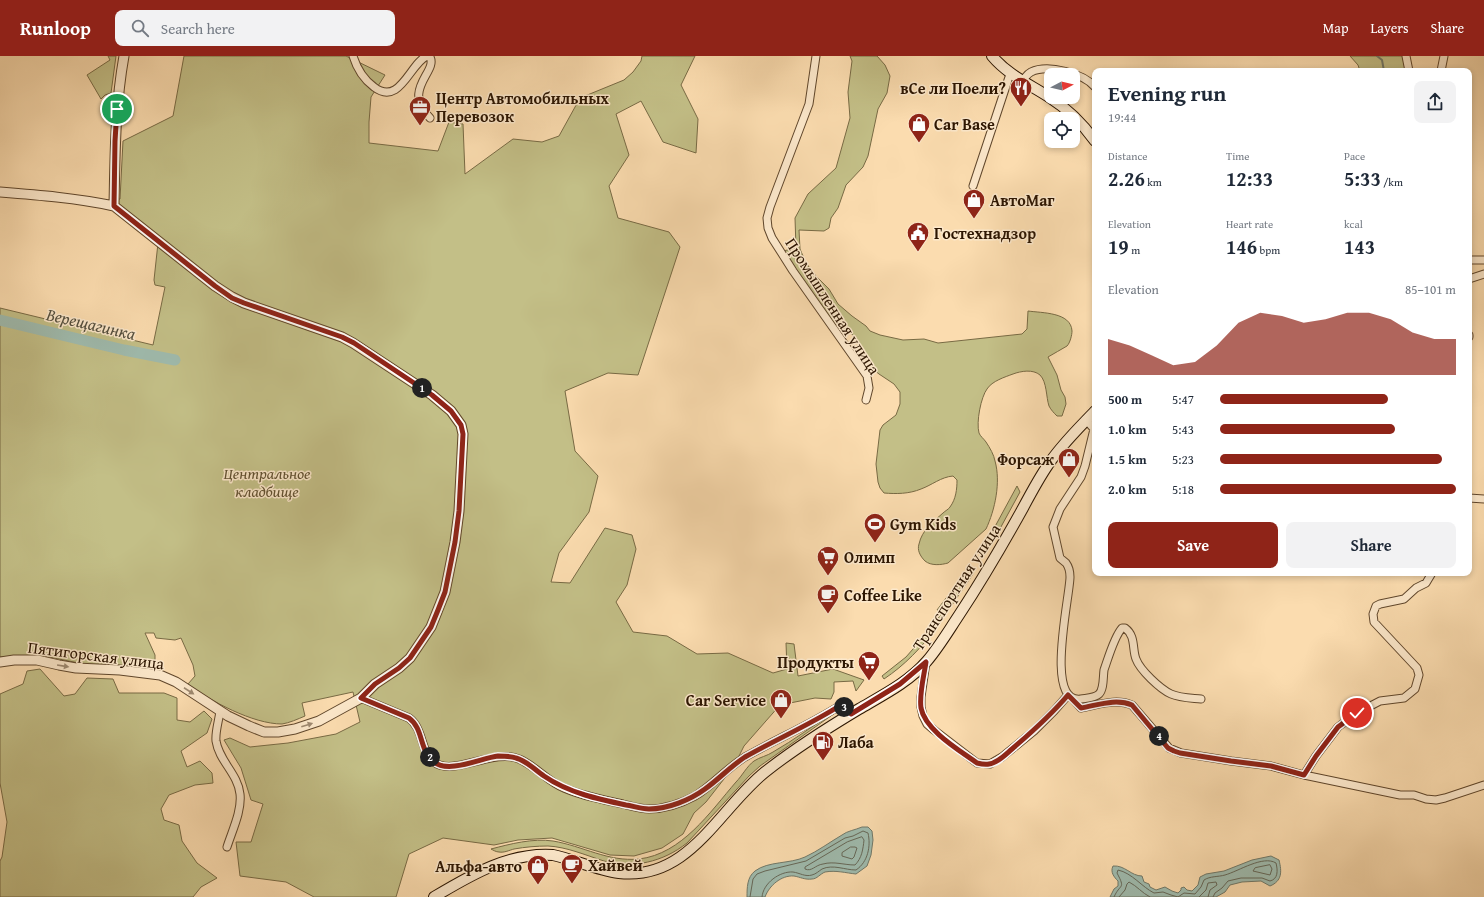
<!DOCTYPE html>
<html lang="en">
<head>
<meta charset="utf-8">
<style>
  body { margin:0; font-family:"Gentium Book Plus",serif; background:#f2f2f3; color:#1f2937; height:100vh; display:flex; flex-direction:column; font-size:15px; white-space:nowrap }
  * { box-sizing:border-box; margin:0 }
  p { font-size:13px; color:#747a83 }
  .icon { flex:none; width:22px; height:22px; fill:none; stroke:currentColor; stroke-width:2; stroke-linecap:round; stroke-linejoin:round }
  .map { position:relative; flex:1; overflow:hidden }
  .drawer { position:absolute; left:1092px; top:12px; width:380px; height:508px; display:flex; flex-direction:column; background:#fff; border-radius:8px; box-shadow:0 2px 6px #0003 }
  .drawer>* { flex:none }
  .needle { width:26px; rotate:83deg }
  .tools { position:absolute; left:1044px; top:12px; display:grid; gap:8px }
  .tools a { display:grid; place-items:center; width:36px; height:36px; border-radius:8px; background:#fff; box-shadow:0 2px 6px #0003; font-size:20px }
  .pin { position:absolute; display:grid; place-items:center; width:34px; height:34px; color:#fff; margin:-17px; border:2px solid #fff; border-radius:50%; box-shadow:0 1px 4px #0007 }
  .km { position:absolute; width:20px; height:20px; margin:-10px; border-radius:50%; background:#222; color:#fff; font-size:11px; line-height:20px; text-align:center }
  .round { display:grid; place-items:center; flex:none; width:42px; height:42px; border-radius:8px; background:#f2f2f3 }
  .overview { display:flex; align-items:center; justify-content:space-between; height:68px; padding:0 16px }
  h1 { font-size:22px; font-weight:700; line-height:30px }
  .stats { display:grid; grid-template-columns:repeat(3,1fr); gap:6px; height:68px; padding:4px 16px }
  .stats div { display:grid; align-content:center }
  .stats b { font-size:20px; font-weight:700 }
  .stats small { font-size:11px; font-weight:400 }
  .stats p { font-size:11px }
  .chart { height:112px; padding:8px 16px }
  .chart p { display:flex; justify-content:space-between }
  .chart svg { width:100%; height:72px; margin-top:4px; fill:#8f2418; opacity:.7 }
  .primary-button { display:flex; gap:8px; margin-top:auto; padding:8px 16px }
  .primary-button a { flex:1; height:46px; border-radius:8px; background:#8f2418; color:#fff; font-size:16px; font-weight:700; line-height:46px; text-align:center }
  .primary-button a+a { background:#f2f2f3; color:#1f2937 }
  ul { padding:0 16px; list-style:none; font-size:13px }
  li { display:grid; grid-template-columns:64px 48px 1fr; align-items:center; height:30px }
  li i { height:10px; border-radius:5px; background:#8f2418 }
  header { display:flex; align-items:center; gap:24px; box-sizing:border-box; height:56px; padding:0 20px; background:#8f2418; color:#fff }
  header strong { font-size:19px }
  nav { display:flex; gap:22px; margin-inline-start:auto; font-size:14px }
  .search { width:280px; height:36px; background:#f2f2f3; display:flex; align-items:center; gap:10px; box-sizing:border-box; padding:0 14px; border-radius:8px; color:#747a83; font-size:15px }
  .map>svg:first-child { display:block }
</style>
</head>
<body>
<header>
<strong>Runloop</strong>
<div class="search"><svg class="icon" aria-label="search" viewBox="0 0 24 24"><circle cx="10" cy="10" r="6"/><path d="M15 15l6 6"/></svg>Search here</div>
<nav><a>Map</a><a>Layers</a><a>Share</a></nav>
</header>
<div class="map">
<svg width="1484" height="841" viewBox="0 0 1484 841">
  <rect width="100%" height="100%" fill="#fbdcaf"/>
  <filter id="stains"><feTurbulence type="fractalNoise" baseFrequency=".005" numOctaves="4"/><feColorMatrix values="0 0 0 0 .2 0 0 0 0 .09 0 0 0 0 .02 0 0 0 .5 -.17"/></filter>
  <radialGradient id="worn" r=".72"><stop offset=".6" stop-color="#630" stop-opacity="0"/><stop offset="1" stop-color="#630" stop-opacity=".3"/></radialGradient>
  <path fill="#c3bf87" stroke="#786a44" d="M 108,0 L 116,0 L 111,37 L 105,39 L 101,43 L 87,19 L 110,4 Z
    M 184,0 L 346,0 L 385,19 L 371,41 L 369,66 L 369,87 L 438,95 L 449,66 L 463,68 L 465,118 L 513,83 L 542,86 L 559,80 L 580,42 L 624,24 L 633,16 L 641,5 L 642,0 L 695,0 L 681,29 L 698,63 L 696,97 L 663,86 L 641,45 L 616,58 L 629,99 L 609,130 L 618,162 L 669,176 L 680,191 L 638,319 L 608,317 L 565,335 L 575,395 L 598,420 L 589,456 L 559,497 L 551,526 L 570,527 L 605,472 L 632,479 L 636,493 L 627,529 L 616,546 L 633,576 L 667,580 L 697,598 L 728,597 L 773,617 L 787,613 L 786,587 L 794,588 L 798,620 L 833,613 L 864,624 L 856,635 L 853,625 L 834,626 L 834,636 L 831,643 L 815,642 L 780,649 L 744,690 L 736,706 L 724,723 L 706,746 L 694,757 L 683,778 L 662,792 L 634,800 L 610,799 L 552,782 L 518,784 L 494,789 L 443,782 L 409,798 L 396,841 L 314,841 L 286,826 L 240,820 L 236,786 L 251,786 L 263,748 L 251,744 L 241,712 L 224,684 L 230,682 L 250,691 L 288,687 L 336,678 L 360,666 L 353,636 L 302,647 L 305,660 C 298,663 289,667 282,668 C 253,668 210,645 188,628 L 195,620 L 193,609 L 181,582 L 175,584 L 156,582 L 154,577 L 145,577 L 155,599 L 155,614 L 89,609 L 44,600 L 0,601 L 0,252 L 153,289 L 165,231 L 155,229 L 154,224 L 158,187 L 111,144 L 120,143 L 123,85 L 173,60 Z
    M 850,0 L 877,0 L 885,9 L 890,20 L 887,37 L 878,53 L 868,100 L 863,111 L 846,129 L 838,152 L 831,162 L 829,172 L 824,175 L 799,174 L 800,193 L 806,207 L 816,220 L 829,233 L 838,248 L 852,260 L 866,270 L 870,275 L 880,279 L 903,284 L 924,283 L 938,287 L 1022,278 L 1027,273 L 1028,255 C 1042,257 1071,256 1072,275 C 1072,279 1070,287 1067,290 C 1061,294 1054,297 1048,301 L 1057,319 L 1061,334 L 1065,341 L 1066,348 L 1062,360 L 1057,360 C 1054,357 1051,354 1049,350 C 1046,341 1047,326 1040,319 C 1033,313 1021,315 1013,318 C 1005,321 992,325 987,333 C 981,341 976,366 979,377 C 980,380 984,383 986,386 C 990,392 994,399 995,405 C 1001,426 995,454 986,473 L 948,507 C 941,509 931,510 925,505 C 920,500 917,494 919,488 C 922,474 933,466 943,457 C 945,455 949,453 950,451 C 956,443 957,433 957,424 L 953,420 C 941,421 932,429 921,433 C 909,438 896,438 884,437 L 880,432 L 878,426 L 876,408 L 880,374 L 883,369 L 896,359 L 900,348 L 900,336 L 894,328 L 879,318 L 874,314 L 872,308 L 853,279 L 832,265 L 783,195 L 796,192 L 795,162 L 808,138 L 836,112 L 850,62 L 848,36 L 852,5 Z
    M 1350,0 L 1406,0 L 1409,15 L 1360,15 L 1358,9 Z
    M 1017,430 L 1020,436 L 990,491 L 985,489 Z
    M 969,512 L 973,514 L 973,518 L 939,568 L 935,566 L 942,557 L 937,554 Z
    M 934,569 L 937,571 C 921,592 905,609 884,623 L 882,620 L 906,601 Z
    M 40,613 L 64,640 L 75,638 L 87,622 L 113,623 L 119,637 L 164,637 L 177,642 L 177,664 L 190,666 L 204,655 L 212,663 L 207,677 L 181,695 L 187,711 L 200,705 L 212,717 L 213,727 L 195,729 L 169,739 L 161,753 L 164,764 L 179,769 L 182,785 L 197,807 L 217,822 L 201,831 L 193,841 L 0,841 L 0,805 L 2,801 L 7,766 L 0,727 L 0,638 L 23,628 L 27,615 Z
    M 834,656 L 835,657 L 760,710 L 749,720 L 687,787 C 663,806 633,813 604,805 C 585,799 567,791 548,790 C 537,790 525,791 514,793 C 510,794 504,797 499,796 C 496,796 493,794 491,793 C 510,788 533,782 553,785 C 583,790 608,806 639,803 C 682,798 710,756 736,726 C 742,720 747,710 754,705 C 760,701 767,700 773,696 C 794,684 814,669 834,656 Z"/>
  <path fill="#9fbbae" stroke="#717969" d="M 862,771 L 868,771 L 872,775 L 873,784 L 871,799 L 867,810 L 856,818 C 846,817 836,814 825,816 C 820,818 817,823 812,823 C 805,824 800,821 794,820 C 781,819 769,830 765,841 L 747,841 C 747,832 747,821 755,815 C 768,805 790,808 805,801 C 818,795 830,786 842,779 C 847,775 855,774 862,771 Z
    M 1271,800 L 1279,804 C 1282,816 1282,825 1270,830 L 1261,825 L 1242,826 L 1230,829 L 1225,836 L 1216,841 L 1110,841 L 1114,833 L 1118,830 L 1118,825 C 1114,821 1110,816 1113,810 C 1125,809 1131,820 1142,820 L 1144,826 L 1149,828 L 1150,831 L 1156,834 L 1165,831 L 1172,835 L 1178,837 L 1181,834 L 1181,832 L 1184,831 L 1187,834 L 1192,835 L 1198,829 L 1200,821 L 1206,818 L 1224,815 L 1252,804 Z"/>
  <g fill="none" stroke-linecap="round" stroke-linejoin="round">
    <path stroke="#666858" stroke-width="1" d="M 862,781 L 864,784 C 863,793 862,802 855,809 C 844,809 834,805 823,808 C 815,809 812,816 805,813 L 805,811 L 847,786 Z
      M 851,791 L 855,791 L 857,792 L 854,801 L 852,803 L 842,800 L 842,797 Z
      M 1270,809 L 1272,813 L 1270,819 L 1253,815 L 1255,812 Z
      M 750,841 L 753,823 L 757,818 L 765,815 L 806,805 L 845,782 L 853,780 L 863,775 L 868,777 C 871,790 868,806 856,814 C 845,814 833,808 822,813 C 819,815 816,818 812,819 C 805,821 800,817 793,816 C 780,815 763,827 762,841
      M 1114,841 C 1120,827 1126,834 1117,817 L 1118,814 C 1132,817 1142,831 1154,837 L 1163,836 L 1171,839 L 1178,841 L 1184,837 L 1195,838 L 1201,831 L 1204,824 C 1210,820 1218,821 1225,819 C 1239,815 1263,799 1276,807 C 1278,815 1278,823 1270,825 L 1262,822 L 1241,822 L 1228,825 L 1222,832 L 1215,837 L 1213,841
      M 1119,841 L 1125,834 L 1127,828 L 1129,826 C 1137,830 1142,837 1150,841
      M 1199,841 L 1206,834 L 1208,827 L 1216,826 L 1217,829 L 1210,834 L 1208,841"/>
    <path stroke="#717969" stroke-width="2" d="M 1377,0 L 1382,4 L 1384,15"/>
    <path stroke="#9fbbae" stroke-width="11" d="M 0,264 L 124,294 L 175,304"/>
    <g stroke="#60472c" stroke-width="9">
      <path id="minor" d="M 353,0 C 357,13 363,23 374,31 C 400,51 410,7 427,0 L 430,1 C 438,16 401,33 430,62
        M 816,0 L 809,48 L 770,151 L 767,162 L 768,172 L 772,182 L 793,215 L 867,320 L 869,332 L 866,344
        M 1406,0 L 1409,15
        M 1441,15 L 1444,0
        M 1022,25 C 1025,22 1027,18 1031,16 C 1048,8 1083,17 1095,31
        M 973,130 L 1010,18
        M 1469,204 L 1484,204
        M 1469,223 L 1484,218
        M 1469,279 L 1469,281
        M 1086,364 L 1094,373 L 1085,410 L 1081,421 L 1060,453 L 1053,471 L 1060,502 L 1066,507 C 1069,511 1070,516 1070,521 C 1070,540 1044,649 1081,643 C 1087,642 1095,642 1099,638 C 1104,633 1103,621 1104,614 C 1108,603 1114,581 1122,572 L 1125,572 C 1136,580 1132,593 1136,603 C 1140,614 1160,633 1171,638 C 1180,642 1192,642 1201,643
        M 1469,442 L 1484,443
        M 926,606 L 921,641 L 921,651 L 923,660 L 927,668 L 934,674 L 977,707 L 990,708 L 1002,701 L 1034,675 L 1054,655 L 1068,639
        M 361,642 L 409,662 C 424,673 420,695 434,706 C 452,721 494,692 519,703 C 536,710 548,726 564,732 C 583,740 603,744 623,748 C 631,750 641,753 649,753 C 665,753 682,747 695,740 C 713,729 727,712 745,701 C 775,684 807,670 836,652 L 840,651 L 846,652 L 851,658
        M 1073,643 L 1081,652 C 1098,649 1116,642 1132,649 L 1169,692 L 1181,697 L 1231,705 L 1271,710 L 1304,719 L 1400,739 L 1414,739 L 1426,743 L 1436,744 L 1445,742 L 1484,729
        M 220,655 C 219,664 215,676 216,685 C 219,705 238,718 240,738 C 242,755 232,775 227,791
        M 1304,719 L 1316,700 L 1338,671 L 1357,657 L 1380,645 L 1404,642 L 1415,633 L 1419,619 L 1417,612 L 1374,566 L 1373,558 L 1376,550 L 1380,548 L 1404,543 L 1416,532 L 1426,527 L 1432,517"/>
    </g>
    <g stroke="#60472c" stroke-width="11">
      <path id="tertiary" d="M 0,136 C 38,139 76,142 114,150 L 215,230 L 232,241 L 244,247 L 342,281 L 353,287 L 432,339 L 451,355 L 461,369 L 463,378 L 459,455 L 455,486 L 445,536 L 431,571 L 410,602 L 399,612 L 375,628 L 361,642 L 319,665 L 295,673 L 278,676 L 264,676 L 249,670 L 228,660 L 176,626 L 160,619 L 120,614 L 76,612 L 59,609 L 37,604 L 14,604 L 0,606
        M 114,150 C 115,100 115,50 124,0"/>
    </g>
    <g stroke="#2c1501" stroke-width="12">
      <path id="secondary" d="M 992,0 C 1008,19 1029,28 1049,41 C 1068,53 1082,67 1095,85
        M 434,841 C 471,819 509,796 553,799 C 575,804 597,814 619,817 C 689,825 718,754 765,716 C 793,694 829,671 859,653 C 883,639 909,626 927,605 C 939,591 949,574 959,559 C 982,524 1003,488 1023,452 C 1031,437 1039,422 1048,409 C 1061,389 1079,372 1095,355"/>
    </g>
    <use href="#minor" stroke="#fce8cb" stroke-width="7"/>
    <use href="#tertiary" stroke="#fce8cb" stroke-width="9"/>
    <use href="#secondary" stroke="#fce8cb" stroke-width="10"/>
  </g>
  <defs><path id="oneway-solid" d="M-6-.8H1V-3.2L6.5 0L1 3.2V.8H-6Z"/></defs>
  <g fill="#9e8970">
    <use href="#oneway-solid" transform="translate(63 610) rotate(9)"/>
    <use href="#oneway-solid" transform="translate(189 635) rotate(33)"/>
    <use href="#oneway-solid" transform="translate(307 669) rotate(-18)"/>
  </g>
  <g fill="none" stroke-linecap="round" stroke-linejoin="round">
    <g stroke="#fff" stroke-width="8">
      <path id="route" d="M 117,53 L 115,85 L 114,150 L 215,230 L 232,242 L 244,247 L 342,281 L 354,287 L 432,339 L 451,355 L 461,369 L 463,378 L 459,455 L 455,486 L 445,536 L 438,554 L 431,571 L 410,602 L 399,612 L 375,628 L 361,642 L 409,662 C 424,673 419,695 434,706 C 449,718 481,702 498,700 C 504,700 511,700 516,702 C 527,705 535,714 544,720 C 557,729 569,734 585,739 C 598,743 612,746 626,749 C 633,750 641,753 649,753 C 668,753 690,744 705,733 C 719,723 731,710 745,701 C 775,684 807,670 836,652 L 840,651 L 846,652 L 851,658 L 900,628 L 926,606 C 924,620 919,638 921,652 C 925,674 959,694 977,707 C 981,708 985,709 989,708 C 998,707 1006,698 1012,693 C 1032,676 1051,659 1068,639 L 1081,652 C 1098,649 1116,642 1132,649 L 1168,692 L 1174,695 L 1180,697 L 1231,705 L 1271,710 L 1304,719 L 1316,700 L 1338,671 L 1357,657"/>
    </g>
    <use href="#route" stroke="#8f2418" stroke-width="5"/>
  </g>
  <defs>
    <g id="restaurant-pin" transform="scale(1.15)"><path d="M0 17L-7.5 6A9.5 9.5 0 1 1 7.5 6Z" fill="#8f2418" stroke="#fce8cb"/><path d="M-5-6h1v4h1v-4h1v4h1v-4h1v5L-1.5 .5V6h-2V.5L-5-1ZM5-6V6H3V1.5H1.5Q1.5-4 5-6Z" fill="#fff"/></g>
    <g id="office-pin" transform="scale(1.15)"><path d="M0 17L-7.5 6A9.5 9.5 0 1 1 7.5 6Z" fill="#8f2418" stroke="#fce8cb"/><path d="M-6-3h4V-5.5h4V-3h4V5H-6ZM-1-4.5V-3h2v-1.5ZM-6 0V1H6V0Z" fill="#fff"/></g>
    <g id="shop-pin" transform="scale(1.15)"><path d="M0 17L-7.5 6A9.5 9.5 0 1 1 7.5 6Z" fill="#8f2418" stroke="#fce8cb"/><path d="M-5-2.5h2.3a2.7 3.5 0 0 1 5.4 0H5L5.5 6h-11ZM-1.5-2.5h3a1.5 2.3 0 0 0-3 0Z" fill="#fff"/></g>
    <g id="civic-pin" transform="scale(1.15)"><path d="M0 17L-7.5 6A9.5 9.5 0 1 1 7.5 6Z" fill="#8f2418" stroke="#fce8cb"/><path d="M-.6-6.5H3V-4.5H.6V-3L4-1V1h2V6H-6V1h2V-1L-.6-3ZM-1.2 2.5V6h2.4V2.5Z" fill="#fff"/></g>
    <g id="stadium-pin" transform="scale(1.15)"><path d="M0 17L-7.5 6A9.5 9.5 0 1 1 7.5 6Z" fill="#8f2418" stroke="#fce8cb"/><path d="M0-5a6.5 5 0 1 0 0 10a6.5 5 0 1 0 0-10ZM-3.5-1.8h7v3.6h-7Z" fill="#fff"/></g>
    <g id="supermarket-pin" transform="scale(1.15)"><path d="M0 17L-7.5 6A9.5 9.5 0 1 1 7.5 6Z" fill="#8f2418" stroke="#fce8cb"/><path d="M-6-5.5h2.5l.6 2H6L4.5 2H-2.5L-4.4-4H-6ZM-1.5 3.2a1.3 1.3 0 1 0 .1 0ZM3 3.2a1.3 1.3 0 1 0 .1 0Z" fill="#fff"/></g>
    <g id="cafe-pin" transform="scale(1.15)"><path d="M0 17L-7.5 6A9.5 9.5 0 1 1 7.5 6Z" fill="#8f2418" stroke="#fce8cb"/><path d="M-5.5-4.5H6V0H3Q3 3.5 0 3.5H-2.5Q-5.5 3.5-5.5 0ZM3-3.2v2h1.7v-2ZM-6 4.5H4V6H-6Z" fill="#fff"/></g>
    <g id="fuel-pin" transform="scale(1.15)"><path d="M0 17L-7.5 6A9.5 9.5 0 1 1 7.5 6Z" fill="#8f2418" stroke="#fce8cb"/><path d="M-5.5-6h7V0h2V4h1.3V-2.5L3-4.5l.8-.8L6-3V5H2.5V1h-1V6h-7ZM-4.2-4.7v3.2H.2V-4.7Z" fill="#fff"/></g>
  </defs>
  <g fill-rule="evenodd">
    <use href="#restaurant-pin" x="1021" y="32"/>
    <use href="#office-pin" x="420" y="51"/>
    <use href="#shop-pin" x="919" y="68"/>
    <use href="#shop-pin" x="974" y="144"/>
    <use href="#civic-pin" x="918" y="177"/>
    <use href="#shop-pin" x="1069" y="403"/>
    <use href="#stadium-pin" x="875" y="468"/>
    <use href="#supermarket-pin" x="828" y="501"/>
    <use href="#cafe-pin" x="828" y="539"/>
    <use href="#supermarket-pin" x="869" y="606"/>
    <use href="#shop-pin" x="781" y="644"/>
    <use href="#fuel-pin" x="823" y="686"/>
    <use href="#cafe-pin" x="572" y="809"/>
    <use href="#shop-pin" x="538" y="810"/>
  </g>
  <g text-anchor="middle" stroke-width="3" stroke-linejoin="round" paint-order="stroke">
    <g font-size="16" font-weight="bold" fill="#2c1501" stroke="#fce8cb" text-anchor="start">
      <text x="1006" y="38" text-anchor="end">вСе ли Поели?</text>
      <text x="436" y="48">Центр Автомобильных<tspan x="436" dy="18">Перевозок</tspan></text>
      <text x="934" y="74">Car Base</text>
      <text x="990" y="150">АвтоМаг</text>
      <text x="934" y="183">Гостехнадзор</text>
      <text x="1054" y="409" text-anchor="end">Форсаж</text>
      <text x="890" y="474">Gym Kids</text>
      <text x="844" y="507">Олимп</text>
      <text x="844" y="545">Coffee Like</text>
      <text x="854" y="612" text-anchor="end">Продукты</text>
      <text x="766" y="650" text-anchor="end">Car Service</text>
      <text x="838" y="692">Лаба</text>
      <text x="588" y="815">Хайвей</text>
      <text x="522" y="816" text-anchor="end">Альфа-авто</text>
    </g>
    <g font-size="16" fill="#2c1501" stroke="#fce8cb">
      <text transform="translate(833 250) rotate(57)" y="6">Промышленная улица</text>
      <text transform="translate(956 531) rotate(-57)" y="6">Транспортная улица</text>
      <text transform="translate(96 599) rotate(7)" y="6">Пятигорская улица</text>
    </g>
    <g font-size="16" font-style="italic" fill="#615030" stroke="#fce8cb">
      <text x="267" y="423">Центральное<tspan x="267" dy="18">кладбище</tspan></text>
    </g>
    <g font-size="17" font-style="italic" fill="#544f3e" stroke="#fce8cb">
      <text transform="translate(91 268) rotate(13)" y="6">Верещагинка</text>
    </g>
  </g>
  <rect width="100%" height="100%" filter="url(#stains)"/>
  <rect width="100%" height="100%" fill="url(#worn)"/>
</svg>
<div class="tools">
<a><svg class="needle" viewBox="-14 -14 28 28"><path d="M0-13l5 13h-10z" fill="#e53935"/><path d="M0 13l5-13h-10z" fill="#747a83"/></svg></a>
<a><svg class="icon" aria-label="locate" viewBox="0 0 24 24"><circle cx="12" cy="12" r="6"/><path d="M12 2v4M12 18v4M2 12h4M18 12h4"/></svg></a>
</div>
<div class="pin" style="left:117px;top:53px;background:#1e9e55"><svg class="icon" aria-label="arrive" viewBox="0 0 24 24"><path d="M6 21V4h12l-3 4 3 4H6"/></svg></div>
<div class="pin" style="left:1357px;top:657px;background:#d93025"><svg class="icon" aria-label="check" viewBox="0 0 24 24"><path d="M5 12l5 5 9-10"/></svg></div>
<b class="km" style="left:422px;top:332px">1</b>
<b class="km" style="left:430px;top:701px">2</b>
<b class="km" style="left:844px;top:651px">3</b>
<b class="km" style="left:1159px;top:680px">4</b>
<section class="drawer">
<div class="overview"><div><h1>Evening run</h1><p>19:44</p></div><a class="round"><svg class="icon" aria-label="share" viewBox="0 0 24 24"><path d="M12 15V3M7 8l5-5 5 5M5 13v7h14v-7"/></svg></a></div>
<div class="stats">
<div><p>Distance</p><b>2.26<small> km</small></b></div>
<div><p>Time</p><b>12:33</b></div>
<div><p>Pace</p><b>5:33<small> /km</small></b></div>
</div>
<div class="stats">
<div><p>Elevation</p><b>19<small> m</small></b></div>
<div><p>Heart rate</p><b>146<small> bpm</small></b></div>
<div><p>kcal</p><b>143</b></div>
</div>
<div class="chart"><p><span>Elevation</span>85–101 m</p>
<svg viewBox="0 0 160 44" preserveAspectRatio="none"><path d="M0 44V22L10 26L20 32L30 38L40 36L50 26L60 12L70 6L80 8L90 12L100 10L110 6L120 6L130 10L140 18L150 22L160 22V44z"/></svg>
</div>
<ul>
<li><b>500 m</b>5:47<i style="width:71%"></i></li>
<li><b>1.0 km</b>5:43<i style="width:74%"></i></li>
<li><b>1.5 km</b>5:23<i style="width:94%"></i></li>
<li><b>2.0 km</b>5:18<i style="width:100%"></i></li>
</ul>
<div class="primary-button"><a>Save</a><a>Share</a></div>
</section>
</div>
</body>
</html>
